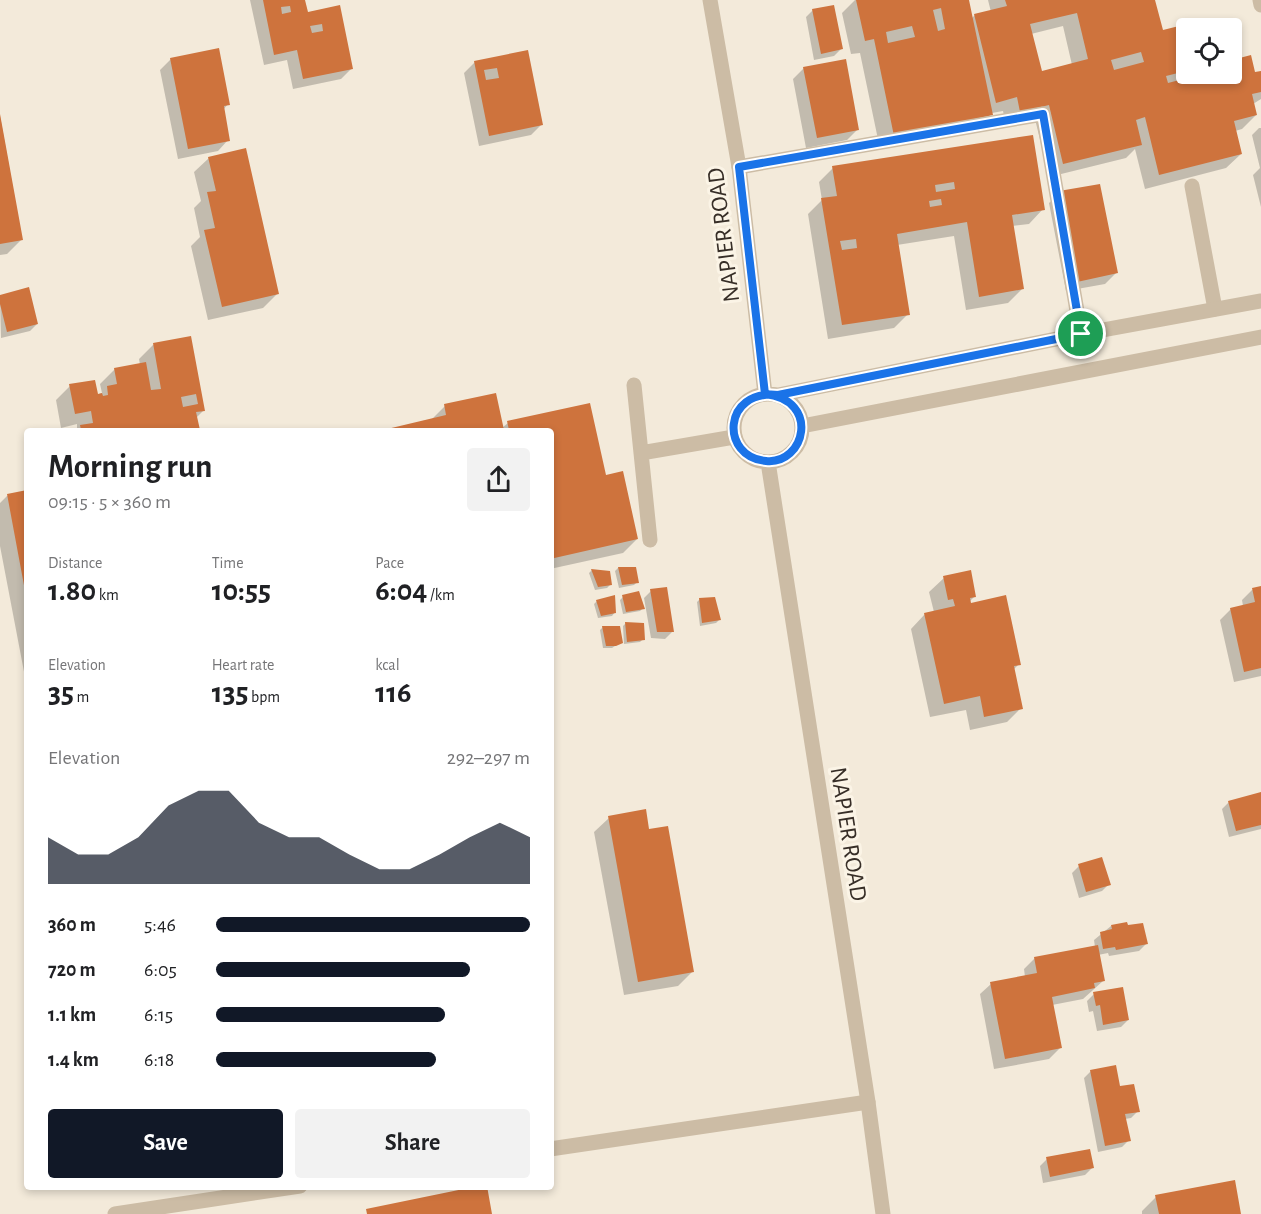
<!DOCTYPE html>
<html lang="en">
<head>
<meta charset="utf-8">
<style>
  body { margin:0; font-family:"Alegreya Sans",sans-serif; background:#f2f2f2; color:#202124; height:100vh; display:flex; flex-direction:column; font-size:22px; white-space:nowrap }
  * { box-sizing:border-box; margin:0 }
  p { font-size:20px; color:#757577 }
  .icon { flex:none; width:33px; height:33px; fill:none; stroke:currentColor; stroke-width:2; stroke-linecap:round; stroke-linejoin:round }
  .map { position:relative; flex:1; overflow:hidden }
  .drawer { position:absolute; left:24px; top:428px; width:530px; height:762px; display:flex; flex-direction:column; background:#fff; border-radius:6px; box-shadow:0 3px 9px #0003 }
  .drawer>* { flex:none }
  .buttons { position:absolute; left:1176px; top:18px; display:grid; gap:12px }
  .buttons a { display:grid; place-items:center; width:66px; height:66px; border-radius:6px; background:#fff; box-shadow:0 3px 9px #0003; font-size:30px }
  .pin { position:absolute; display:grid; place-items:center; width:51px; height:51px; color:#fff; margin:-26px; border:3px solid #fff; border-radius:50%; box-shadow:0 2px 6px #0007 }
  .round { display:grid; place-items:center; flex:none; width:63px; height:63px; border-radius:6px; background:#f2f2f2 }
  .summary { display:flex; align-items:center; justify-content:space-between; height:102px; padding:0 24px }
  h1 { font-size:33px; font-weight:600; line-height:45px }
  .metrics { display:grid; grid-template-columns:repeat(3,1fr); gap:9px; height:102px; padding:6px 24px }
  .metrics div { display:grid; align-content:center }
  .metrics b { font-size:30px; font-weight:600 }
  .metrics small { font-size:16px; font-weight:400 }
  .metrics p { font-size:16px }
  .chart { height:168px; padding:12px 24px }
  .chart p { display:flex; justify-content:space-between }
  .chart svg { width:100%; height:108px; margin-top:6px; fill:#111827; opacity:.7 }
  .button { display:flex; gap:12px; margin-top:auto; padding:12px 24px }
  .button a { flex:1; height:69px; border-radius:6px; background:#111827; color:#fff; font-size:24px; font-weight:600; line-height:69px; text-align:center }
  .button a+a { background:#f2f2f2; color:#202124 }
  ul { padding:0 24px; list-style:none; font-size:20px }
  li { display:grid; grid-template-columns:96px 72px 1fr; align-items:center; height:45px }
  li i { height:15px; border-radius:8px; background:#111827 }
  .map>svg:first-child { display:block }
</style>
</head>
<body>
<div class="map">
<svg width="1261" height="1214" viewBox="0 0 1261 1214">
  <rect width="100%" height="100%" fill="#f3eada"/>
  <path fill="#0003" fill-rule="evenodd" d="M 250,0 L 304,0 L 306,13 L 339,6 L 352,68 L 341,79 L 293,89 L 287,60 L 264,65 Z
    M 855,0 L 968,0 L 971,19 L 975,15 L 991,12 L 988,0 L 1154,0 L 1162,32 L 1186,29 L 1186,74 L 1232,74 L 1232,62 L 1250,57 L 1254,74 L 1261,72 L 1261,99 L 1253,104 L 1256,115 L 1242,129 L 1235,131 L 1241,154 L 1226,168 L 1145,189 L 1135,149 L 1126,158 L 1049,177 L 1035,119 L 1006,125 L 1003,111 L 992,113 L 978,128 L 880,149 L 860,53 L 851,54 L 842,13 ZM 1063,26 L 1072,65 L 1041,73 L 1031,34 Z
    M 813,10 L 841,49 L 834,56 L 814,60 L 806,17 Z
    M 527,51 L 542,124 L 531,135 L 479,146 L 464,73 L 475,62 Z
    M 171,59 L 228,104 L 223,110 L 228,140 L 218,151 L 178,159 L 160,70 Z
    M 804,68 L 858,129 L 847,140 L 806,148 L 793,79 Z
    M 0,116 L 22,239 L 7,254 L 0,255 Z
    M 1259,128 L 1261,128 L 1261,207 L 1253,175 L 1260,168 L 1252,135 Z
    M 1032,136 L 1043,209 L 1029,224 L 1012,226 L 1022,289 L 1008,303 L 966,310 L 954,236 L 897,245 L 908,314 L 894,328 L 828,339 L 808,214 L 822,200 L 819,182 L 833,168 Z
    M 209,158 L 277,294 L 263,308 L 208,320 L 191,246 L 200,237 L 194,208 L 201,201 L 194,172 Z
    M 1060,193 L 1116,273 L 1105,284 L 1066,291 L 1049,203 Z
    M 0,296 L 37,324 L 30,331 L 1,338 Z
    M 190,338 L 204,410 L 196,418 L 198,430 L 77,430 L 77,424 L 61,428 L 56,400 L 70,386 L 96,395 L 102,393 L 100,384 L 115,369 L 140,365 L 139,359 L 153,345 Z
    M 589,405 L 605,477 L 637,539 L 623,553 L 550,569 L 550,430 L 386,430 L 430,421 L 445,406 L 502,428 L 508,423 Z
    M 27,492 L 27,676 L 25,677 L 0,546 L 0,503 L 7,496 Z
    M 618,568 L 634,568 L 637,582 L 634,585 L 619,588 L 615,571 Z
    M 592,570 L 610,585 L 607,588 L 595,590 L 589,573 Z
    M 944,578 L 975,596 L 969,602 L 1019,664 L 1013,670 L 1021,708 L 1007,722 L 970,730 L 966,710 L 930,717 L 911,629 L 925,614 L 934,612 L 929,592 Z
    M 1261,588 L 1261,676 L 1234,682 L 1220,620 L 1231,609 L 1243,606 L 1242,600 L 1252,590 Z
    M 651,591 L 672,632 L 665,639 L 651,638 L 644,598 Z
    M 623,597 L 643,608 L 640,611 L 623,614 L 620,600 Z
    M 700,599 L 719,620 L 716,623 L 700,626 L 697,602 Z
    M 597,601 L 615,612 L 612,616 L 598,618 L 594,604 Z
    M 626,623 L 643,639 L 640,642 L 624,644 L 623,626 Z
    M 603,627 L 621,642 L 612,648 L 603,648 L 600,630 Z
    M 1261,794 L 1261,829 L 1229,837 L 1222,809 L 1229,802 Z
    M 609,818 L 648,831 L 692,972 L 678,986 L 624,995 L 594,832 Z
    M 1079,866 L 1109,884 L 1102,891 L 1079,898 L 1072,873 Z
    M 1111,926 L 1146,944 L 1139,951 L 1109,956 L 1108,953 L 1098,955 L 1103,981 L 1083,999 L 1052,1005 L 1060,1048 L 1049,1059 L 994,1069 L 980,994 L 991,984 L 1025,977 L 1024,969 L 1035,958 L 1095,947 L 1094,940 Z
    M 1094,994 L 1128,1020 L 1121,1027 L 1097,1031 L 1093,1011 L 1089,1012 L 1087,1001 Z
    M 1091,1071 L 1119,1088 L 1138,1111 L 1131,1118 L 1125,1119 L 1129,1140 L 1122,1147 L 1098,1152 L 1084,1078 Z
    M 1047,1159 L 1092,1168 L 1085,1175 L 1043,1183 L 1040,1166 Z
    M 1156,1197 L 1240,1214 L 1142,1214 L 1142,1211 Z"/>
  <path fill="#ce733d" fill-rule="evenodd" d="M 263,0 L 305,0 L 308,12 L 340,5 L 353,69 L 303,79 L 297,50 L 274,55 ZM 290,6 L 291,12 L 282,14 L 281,7 ZM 322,24 L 323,31 L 312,33 L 310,26 Z
    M 856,0 L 969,0 L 993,115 L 894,136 L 874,39 L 865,41 ZM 941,8 L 945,29 L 938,31 L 933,10 ZM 912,26 L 915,37 L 888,43 L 886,32 Z
    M 1005,0 L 1155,0 L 1163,30 L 1187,24 L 1188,28 L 1186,71 L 1166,76 L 1168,83 L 1191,77 L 1190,74 L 1232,74 L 1232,60 L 1251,55 L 1255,72 L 1261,71 L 1261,92 L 1252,94 L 1257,115 L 1234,121 L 1242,154 L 1159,175 L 1145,117 L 1136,120 L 1142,145 L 1063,164 L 1049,105 L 1020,112 L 1017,97 L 996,103 L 974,14 L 1007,6 ZM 1077,13 L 1088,59 L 1042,71 L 1030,24 ZM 1141,52 L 1144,62 L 1114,70 L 1111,60 Z
    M 834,5 L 843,49 L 821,54 L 812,9 Z
    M 219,48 L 230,105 L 224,106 L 230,141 L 188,149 L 170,58 Z
    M 528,50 L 543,125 L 489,136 L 474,61 ZM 497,68 L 499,78 L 486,80 L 484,70 Z
    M 846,59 L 859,130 L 817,138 L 803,67 Z
    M 0,114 L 23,240 L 0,244 Z
    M 1033,135 L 1045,210 L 1012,215 L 1024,289 L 979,297 L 967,222 L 897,234 L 910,315 L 842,325 L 821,198 L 837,196 L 832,166 ZM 954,182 L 955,189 L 936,192 L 935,185 ZM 941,199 L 942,205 L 930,207 L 929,201 ZM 856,239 L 857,248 L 842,250 L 840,241 Z
    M 246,148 L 279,294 L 222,307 L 204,230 L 215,228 L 207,192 L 216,191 L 208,157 Z
    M 1100,184 L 1118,273 L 1077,282 L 1059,191 Z
    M 29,287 L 38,324 L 7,332 L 0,304 L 0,295 Z
    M 191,336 L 205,411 L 196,412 L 200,430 L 81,430 L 80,425 L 93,423 L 91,411 L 75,414 L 69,384 L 95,380 L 98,394 L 102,393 L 103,396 L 108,395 L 107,386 L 117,384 L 114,368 L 146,362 L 151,390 L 161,389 L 153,343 ZM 196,394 L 198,404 L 183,407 L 181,397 Z
    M 496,393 L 504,430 L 383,430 L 446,415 L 444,404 Z
    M 590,403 L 606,475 L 623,471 L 638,539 L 550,559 L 550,430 L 509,430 L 507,421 Z
    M 27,490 L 27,596 L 26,596 L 7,494 Z
    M 618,567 L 636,567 L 639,583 L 622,585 Z
    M 591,569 L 610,571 L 612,585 L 598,587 Z
    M 971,570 L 976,597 L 970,598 L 971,603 L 1006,595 L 1021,665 L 1014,666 L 1023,709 L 984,717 L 980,696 L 944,704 L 924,613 L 955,606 L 953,599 L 948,600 L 943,576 Z
    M 1261,586 L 1261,668 L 1244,672 L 1230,608 L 1255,602 L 1252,588 Z
    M 667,587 L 674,632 L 657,632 L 650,589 Z
    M 639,591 L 645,609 L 626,612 L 622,595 Z
    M 615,595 L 616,613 L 601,616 L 596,600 Z
    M 715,597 L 721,620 L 702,623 L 699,598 Z
    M 625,622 L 644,623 L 645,640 L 627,642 Z
    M 602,626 L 620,626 L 623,643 L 616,646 L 606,646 Z
    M 1261,792 L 1261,825 L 1236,831 L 1228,801 Z
    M 646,809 L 649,829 L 668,826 L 694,972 L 638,982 L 608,816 Z
    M 1102,857 L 1111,885 L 1086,892 L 1078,864 Z
    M 1127,922 L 1128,925 L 1143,923 L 1148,944 L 1116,950 L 1115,947 L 1103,949 L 1100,932 L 1112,929 L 1111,925 Z
    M 1098,945 L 1105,981 L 1094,983 L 1095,988 L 1052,997 L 1062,1048 L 1005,1059 L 990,982 L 1037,973 L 1034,957 Z
    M 1123,987 L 1129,1020 L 1103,1025 L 1100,1005 L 1096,1006 L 1093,992 Z
    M 1116,1065 L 1120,1086 L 1134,1084 L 1140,1112 L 1125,1114 L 1131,1141 L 1105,1146 L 1090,1070 Z
    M 1090,1149 L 1094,1168 L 1050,1177 L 1046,1157 Z
    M 1235,1180 L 1241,1214 L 1159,1214 L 1155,1195 Z
    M 478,1186 L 487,1186 L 492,1214 L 367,1214 L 366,1209 Z"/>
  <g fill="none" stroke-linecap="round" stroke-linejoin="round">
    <path stroke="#ccbca5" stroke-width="15" d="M 1260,0 L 1261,5
      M 739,167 L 1043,114 L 1081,334
      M 1192,186 L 1215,309
      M 634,385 L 650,540
      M 641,453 L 734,437
      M 550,1149 L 868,1102
      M 115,1214 L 300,1186"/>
    <path stroke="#ccbca5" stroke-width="15" d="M 710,0 L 739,167 L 765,394
      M734 428a34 34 0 1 1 68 0a34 34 0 1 1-68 0Z
      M 778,395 L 1081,334 L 1261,301
      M 802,426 L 1261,337
      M 768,462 L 868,1102 L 883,1214"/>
  </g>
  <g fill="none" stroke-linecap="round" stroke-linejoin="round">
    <g stroke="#fff" stroke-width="12">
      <path id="route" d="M 1081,334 L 778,395 C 722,389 720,457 766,461 C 805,465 821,400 765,394 L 739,167 L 1043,114 L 1081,334"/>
    </g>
    <use href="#route" stroke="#1a73e8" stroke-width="8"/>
  </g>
  <g text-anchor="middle" stroke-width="6" stroke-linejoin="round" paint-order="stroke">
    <g font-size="24" fill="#372e27" stroke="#fbf4e6">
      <text transform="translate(723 235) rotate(-97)" y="8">NAPIER ROAD</text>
      <text transform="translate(849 834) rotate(81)" y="8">NAPIER ROAD</text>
    </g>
  </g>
</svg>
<div class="buttons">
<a><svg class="icon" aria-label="locate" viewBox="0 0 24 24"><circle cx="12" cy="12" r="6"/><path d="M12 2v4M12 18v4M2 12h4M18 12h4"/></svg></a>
</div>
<div class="pin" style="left:1081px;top:334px;background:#1e9e55"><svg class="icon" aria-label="arrive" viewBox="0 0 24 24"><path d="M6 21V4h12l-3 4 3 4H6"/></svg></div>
<section class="drawer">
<div class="summary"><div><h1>Morning run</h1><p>09:15 · 5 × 360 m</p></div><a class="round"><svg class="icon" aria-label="share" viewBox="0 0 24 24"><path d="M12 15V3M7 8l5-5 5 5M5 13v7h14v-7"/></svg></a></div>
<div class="metrics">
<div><p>Distance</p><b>1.80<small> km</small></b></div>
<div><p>Time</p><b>10:55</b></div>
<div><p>Pace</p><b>6:04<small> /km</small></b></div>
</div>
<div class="metrics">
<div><p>Elevation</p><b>35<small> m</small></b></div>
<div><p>Heart rate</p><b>135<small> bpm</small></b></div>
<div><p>kcal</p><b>116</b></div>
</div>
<div class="chart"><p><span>Elevation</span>292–297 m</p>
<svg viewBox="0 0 160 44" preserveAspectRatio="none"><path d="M0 44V25L10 32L20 32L30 25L40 12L50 6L60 6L70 19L80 25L90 25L100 32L110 38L120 38L130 32L140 25L150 19L160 25V44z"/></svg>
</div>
<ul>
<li><b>360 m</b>5:46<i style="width:100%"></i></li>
<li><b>720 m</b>6:05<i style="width:81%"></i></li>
<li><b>1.1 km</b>6:15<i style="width:73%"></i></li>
<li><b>1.4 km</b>6:18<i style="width:70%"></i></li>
</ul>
<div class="button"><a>Save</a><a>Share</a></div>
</section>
</div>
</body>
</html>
